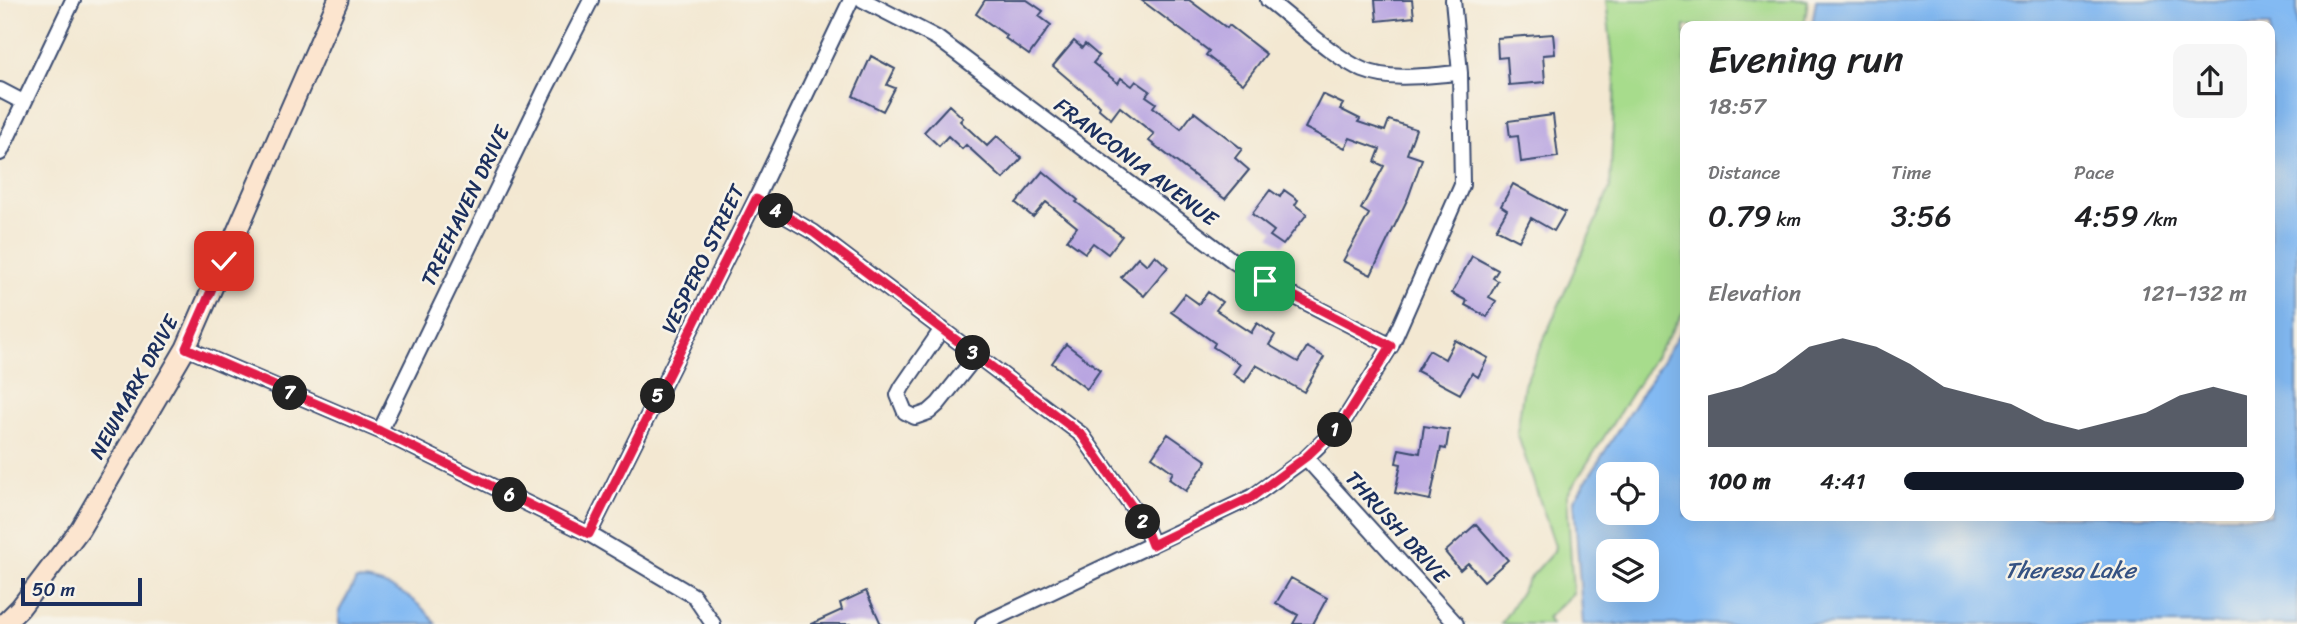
<!DOCTYPE html>
<html lang="en">
<head>
<meta charset="utf-8">
<style>
  body { margin:0; font-family:Sriracha,sans-serif; background:#f6f6f6; color:#202124; height:100vh; display:flex; flex-direction:column; font-size:26px; white-space:nowrap }
  * { box-sizing:border-box; margin:0 }
  p { font-size:23px; color:#757577 }
  .icon { flex:none; width:38px; height:38px; fill:none; stroke:currentColor; stroke-width:2; stroke-linecap:round; stroke-linejoin:round }
  .map { position:relative; flex:1; overflow:hidden }
  .side { position:absolute; left:1680px; top:21px; width:595px; height:500px; display:flex; flex-direction:column; background:#fff; border-radius:14px; box-shadow:0 7px 28px #0002 }
  .side>* { flex:none }
  .controls { position:absolute; left:1596px; top:462px; display:grid; gap:14px }
  .controls a { display:grid; place-items:center; width:63px; height:63px; border-radius:14px; background:#fff; box-shadow:0 7px 28px #0002; font-size:35px }
  .scale { position:absolute; left:21px; bottom:18px; width:121px; box-sizing:border-box; padding-left:7px; border:4px solid #1b2f5e; border-top:0; font-size:19px; line-height:24px; white-space:nowrap; color:#1b2f5e; -webkit-text-stroke:5px #f7f3e8; paint-order:stroke }
  .pin { position:absolute; display:grid; place-items:center; width:60px; height:60px; color:#fff; margin:-30px; border-radius:14px; box-shadow:0 4px 10px #0006 }
  .km { position:absolute; width:35px; height:35px; margin:-18px; border-radius:50%; background:#222; color:#fff; font-size:19px; line-height:35px; text-align:center }
  .round { display:grid; place-items:center; flex:none; width:74px; height:74px; border-radius:14px; background:#f6f6f6 }
  .summary { display:flex; align-items:center; justify-content:space-between; height:119px; padding:0 28px }
  h1 { font-size:38px; font-weight:600; line-height:52px }
  .stats { display:grid; grid-template-columns:repeat(3,1fr); gap:10px; height:119px; padding:7px 28px }
  .stats div { display:grid; align-content:center }
  .stats b { font-size:30px; font-weight:600 }
  .stats small { font-size:19px; font-weight:400 }
  .stats p { font-size:19px }
  .chart { height:196px; padding:14px 28px }
  .chart p { display:flex; justify-content:space-between }
  .chart svg { width:100%; height:126px; margin-top:7px; fill:#111827; opacity:.7 }
  ul { padding:0 28px; list-style:none; font-size:23px }
  li { display:grid; grid-template-columns:112px 84px 1fr; align-items:center; height:52px }
  li i { height:18px; border-radius:9px; background:#111827 }
  .map>svg:first-child { display:block }
</style>
</head>
<body>
<div class="map">
<svg width="2297" height="624" viewBox="0 0 2297 624">
  <rect width="100%" height="100%" fill="#f7f3e8"/>
  <filter id="ink" filterUnits="userSpaceOnUse"><feTurbulence type="fractalNoise" baseFrequency=".0143" numOctaves="2"/><feDisplacementMap in="SourceGraphic" scale="14" xChannelSelector="R" yChannelSelector="G"/><feConvolveMatrix kernelMatrix="1 2 1 2 8 2 1 2 1" color-interpolation-filters="sRGB"/></filter>
  <filter id="wash" filterUnits="userSpaceOnUse"><feTurbulence type="fractalNoise" baseFrequency=".00686" numOctaves="4" result="noise"/><feDisplacementMap in="SourceGraphic" scale="28" xChannelSelector="R" yChannelSelector="G"/><feGaussianBlur stdDeviation="1.57" result="paint"/><feColorMatrix in="noise" values="0 0 0 0 0 0 0 0 0 0 0 0 0 0 0 0 0 1.4 0 .05"/><feComposite in="paint" operator="in"/></filter>
  <g filter="url(#wash)">
    <rect width="100%" height="100%" fill="#f3e8d2"/>
    <path fill="#a7dc8c" stroke="#618675" stroke-width="2" d="M 1606,0 L 1808,0 L 1804,26 L 1685,26 L 1685,310 L 1567,495 L 1573,593 L 1547,618 L 1551,624 L 1501,624 L 1529,579 L 1554,551 L 1555,546 L 1517,433 L 1524,385 L 1610,188 L 1615,81 Z"/>
    <path fill="#83baf3" stroke="#4f74a8" stroke-width="2" fill-rule="evenodd" d="M 1816,0 L 2297,0 L 2297,624 L 1583,624 L 1574,500 L 1685,325 L 1685,516 L 2270,516 L 2270,26 L 1812,26 ZM 1608,474 L 1647,474 L 1647,513 L 1608,513 ZM 1608,551 L 1647,551 L 1647,590 L 1608,590 Z
      M 356,580 C 386,579 419,599 436,624 L 339,624 L 339,611 Z"/>
    <g id="blocks">
      <path fill="#b8a4e1" d="M 985,0 L 1027,0 L 1043,11 L 1039,16 L 1051,25 L 1029,55 L 1005,38 L 1007,36 L 976,14 Z
        M 1141,0 L 1189,0 L 1227,28 L 1229,25 L 1266,54 L 1243,84 L 1206,55 L 1209,51 Z
        M 1375,0 L 1412,0 L 1414,17 L 1377,21 Z
        M 1553,34 L 1555,54 L 1543,55 L 1545,82 L 1509,85 L 1507,57 L 1498,58 L 1497,38 Z
        M 1074,41 L 1082,48 L 1085,44 L 1099,56 L 1093,63 L 1118,83 L 1121,78 L 1132,86 L 1136,81 L 1150,91 L 1146,96 L 1156,103 L 1153,107 L 1181,129 L 1194,112 L 1242,149 L 1235,158 L 1249,170 L 1225,199 L 1149,141 L 1154,134 L 1120,107 L 1111,119 L 1099,109 L 1100,106 L 1053,66 Z
        M 871,56 L 895,69 L 887,85 L 895,88 L 883,111 L 853,96 Z
        M 1322,94 L 1343,104 L 1340,109 L 1360,119 L 1358,122 L 1385,131 L 1389,120 L 1416,129 L 1407,154 L 1422,159 L 1408,198 L 1371,275 L 1343,261 L 1369,214 L 1361,209 L 1384,166 L 1375,162 L 1380,149 L 1350,138 L 1345,148 L 1305,128 Z
        M 949,105 L 963,118 L 960,121 L 987,146 L 997,136 L 1022,158 L 1003,179 L 966,145 L 962,149 L 948,136 L 939,146 L 924,132 Z
        M 1553,115 L 1558,157 L 1521,162 L 1518,136 L 1510,137 L 1508,121 Z
        M 1043,171 L 1078,200 L 1076,202 L 1122,236 L 1108,254 L 1093,243 L 1085,253 L 1067,240 L 1077,227 L 1046,202 L 1033,217 L 1016,203 Z
        M 1513,184 L 1565,212 L 1554,231 L 1531,218 L 1519,241 L 1496,229 L 1507,210 L 1501,206 Z
        M 1270,190 L 1280,197 L 1284,190 L 1298,200 L 1295,205 L 1307,214 L 1283,245 L 1270,236 L 1274,231 L 1252,214 Z
        M 1155,255 L 1168,267 L 1144,296 L 1121,277 L 1138,257 L 1147,265 Z
        M 1472,256 L 1498,270 L 1493,278 L 1498,281 L 1489,297 L 1496,301 L 1487,317 L 1465,305 L 1467,301 L 1452,293 Z
        M 1208,292 L 1222,302 L 1216,310 L 1251,333 L 1257,323 L 1275,335 L 1269,345 L 1298,362 L 1307,347 L 1324,357 L 1304,392 L 1256,365 L 1245,382 L 1233,374 L 1240,364 L 1213,347 L 1215,343 L 1171,312 L 1185,294 L 1199,304 Z
        M 1455,340 L 1488,358 L 1478,377 L 1472,373 L 1460,394 L 1417,371 L 1429,350 L 1445,359 Z
        M 1066,344 L 1100,370 L 1087,389 L 1052,363 Z
        M 1424,426 L 1449,430 L 1446,449 L 1441,448 L 1430,500 L 1395,493 L 1401,464 L 1396,463 L 1399,449 L 1420,453 Z
        M 1168,434 L 1207,461 L 1186,491 L 1169,479 L 1173,472 L 1152,457 Z
        M 1476,524 L 1508,560 L 1484,581 L 1468,563 L 1460,570 L 1445,552 Z
        M 1291,578 L 1327,598 L 1313,624 L 1293,624 L 1298,615 L 1276,603 Z
        M 866,591 L 881,624 L 811,624 L 842,610 L 840,603 Z"/>
    </g>
  </g>
  <g filter="url(#ink)">
    <use href="#blocks" fill-opacity="0" stroke="#3b4b6f" stroke-width="2"/>
    <g fill="none" stroke-linecap="round" stroke-linejoin="round">
      <g stroke="#3b4b6f" stroke-width="18">
        <path id="street" d="M 863,0 L 937,38 L 1233,261 L 1264,281 L 1391,346
          M 1268,0 C 1293,19 1336,59 1363,70 C 1394,82 1428,75 1460,73
          M 0,90 L 23,102
          M 0,153 L 73,0
          M 756,199 L 813,232 L 1082,435 L 1143,522 L 1152,545
          M 942,329 L 902,387 L 898,395 L 905,412 L 915,417 L 929,412 L 938,404 L 977,355
          M 186,348 L 380,431 L 589,534 L 694,596 L 713,624
          M 380,431 L 545,90 L 591,0
          M 1306,458 L 1456,624
          M 589,534 L 756,199 L 851,0
          M 983,624 L 1252,497 L 1306,458 L 1343,422 L 1391,346 L 1462,185 L 1460,73 L 1453,0"/>
      </g>
      <g stroke="#3b4b6f" stroke-width="23">
        <path id="secondary" d="M 4,624 L 20,608 L 80,529 L 186,348 L 338,0"/>
      </g>
      <use href="#street" stroke="#fff" stroke-width="14"/>
      <use href="#secondary" stroke="#fce5cf" stroke-width="19"/>
    </g>
  </g>
  <g fill="none" stroke-linecap="round" stroke-linejoin="round" filter="url(#ink)">
    <g stroke="#fff" stroke-width="14">
      <path id="route" d="M 224,261 L 186,348 L 380,431 L 589,534 L 756,199 L 813,232 L 1082,435 L 1143,522 L 1152,545 L 1252,497 L 1306,457 L 1343,422 L 1391,346 L 1265,281"/>
    </g>
    <use href="#route" stroke="#e11d48" stroke-width="9"/>
  </g>
  <g text-anchor="middle" stroke-width="5" stroke-linejoin="round" paint-order="stroke">
    <g font-size="21" fill="#1b2f5e" stroke="#f7f3e8">
      <text transform="translate(1136 162) rotate(37)" y="7">FRANCONIA AVENUE</text>
      <text transform="translate(465 206) rotate(-64)" y="7">TREEHAVEN DRIVE</text>
      <text transform="translate(703 259) rotate(-64)" y="7">VESPERO STREET</text>
      <text transform="translate(134 387) rotate(-61)" y="7">NEWMARK DRIVE</text>
      <text transform="translate(1397 527) rotate(48)" y="7">THRUSH DRIVE</text>
    </g>
    <g font-size="23" font-style="italic" fill="#355283" stroke="#f7f3e8">
      <text x="2070" y="578">Theresa Lake</text>
    </g>
  </g>
</svg>
<div class="controls">
<a><svg class="icon" aria-label="locate" viewBox="0 0 24 24"><circle cx="12" cy="12" r="6"/><path d="M12 2v4M12 18v4M2 12h4M18 12h4"/></svg></a>
<a><svg class="icon" aria-label="layers" viewBox="0 0 24 24"><path d="M12 4l9 5-9 5-9-5zM3 14l9 5 9-5"/></svg></a>
</div>
<div class="scale">50 m</div>
<div class="pin" style="left:1265px;top:281px;background:#1e9e55"><svg class="icon" aria-label="arrive" viewBox="0 0 24 24"><path d="M6 21V4h12l-3 4 3 4H6"/></svg></div>
<div class="pin" style="left:224px;top:261px;background:#d93025"><svg class="icon" aria-label="check" viewBox="0 0 24 24"><path d="M5 12l5 5 9-10"/></svg></div>
<b class="km" style="left:1335px;top:430px">1</b>
<b class="km" style="left:1143px;top:522px">2</b>
<b class="km" style="left:973px;top:353px">3</b>
<b class="km" style="left:776px;top:211px">4</b>
<b class="km" style="left:658px;top:396px">5</b>
<b class="km" style="left:510px;top:495px">6</b>
<b class="km" style="left:290px;top:393px">7</b>
<section class="side">
<div class="summary"><div><h1>Evening run</h1><p>18:57</p></div><a class="round"><svg class="icon" aria-label="share" viewBox="0 0 24 24"><path d="M12 15V3M7 8l5-5 5 5M5 13v7h14v-7"/></svg></a></div>
<div class="stats">
<div><p>Distance</p><b>0.79<small> km</small></b></div>
<div><p>Time</p><b>3:56</b></div>
<div><p>Pace</p><b>4:59<small> /km</small></b></div>
</div>
<div class="chart"><p><span>Elevation</span>121–132 m</p>
<svg viewBox="0 0 160 44" preserveAspectRatio="none"><path d="M0 44V26L10 23L20 18L30 9L40 6L50 9L60 15L70 23L80 26L90 29L100 35L110 38L120 35L130 32L140 26L150 23L160 26V44z"/></svg>
</div>
<ul>
<li><b>100 m</b>4:41<i style="width:99%"></i></li>
</ul>
</section>
</div>
</body>
</html>
